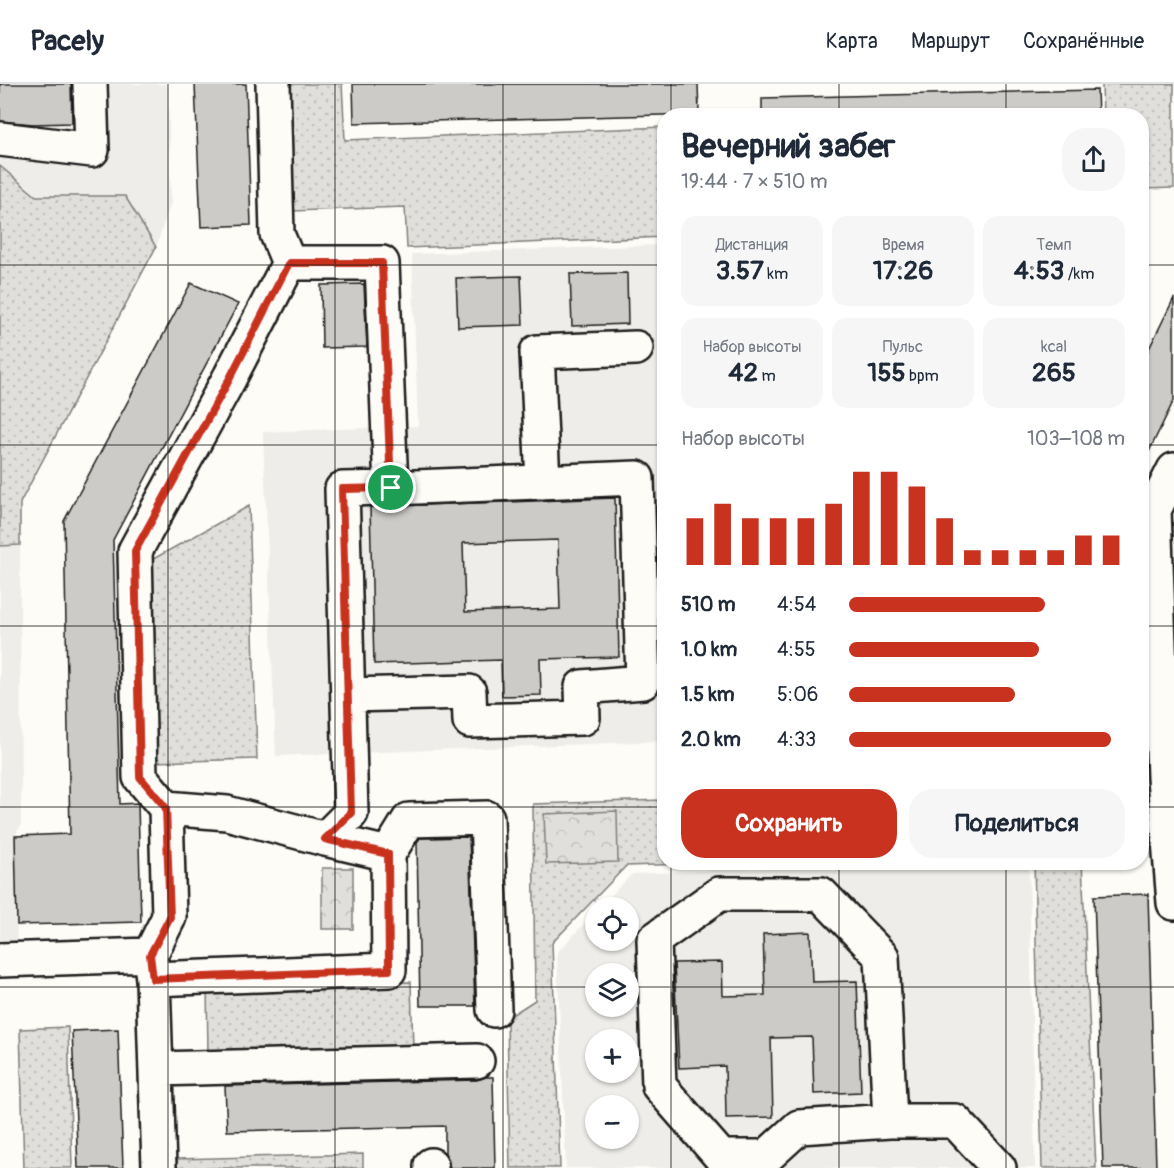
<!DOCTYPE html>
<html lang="ru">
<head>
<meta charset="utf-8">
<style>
  body { margin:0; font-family:Pangolin,sans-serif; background:#f6f6f7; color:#1f2937; height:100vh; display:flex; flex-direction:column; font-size:22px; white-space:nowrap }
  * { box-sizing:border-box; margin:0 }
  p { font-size:20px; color:#747a83 }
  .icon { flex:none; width:33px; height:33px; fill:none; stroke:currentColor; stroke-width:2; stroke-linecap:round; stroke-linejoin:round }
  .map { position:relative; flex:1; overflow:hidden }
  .drawer { position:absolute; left:657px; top:24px; width:492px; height:762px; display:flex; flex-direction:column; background:#fff; border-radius:24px; box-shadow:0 2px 4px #0004 }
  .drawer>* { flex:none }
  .controls { position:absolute; left:585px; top:813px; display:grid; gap:12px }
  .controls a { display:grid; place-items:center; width:54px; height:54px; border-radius:50%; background:#fff; box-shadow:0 2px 4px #0004; font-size:30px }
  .pin { position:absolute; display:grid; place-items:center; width:51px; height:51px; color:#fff; margin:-26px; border:3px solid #fff; border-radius:50%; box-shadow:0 2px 6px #0007 }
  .round { display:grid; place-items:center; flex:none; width:63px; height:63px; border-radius:24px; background:#f6f6f7 }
  .headline { display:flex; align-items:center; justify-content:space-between; height:102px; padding:0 24px }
  h1 { font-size:33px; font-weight:700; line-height:45px }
  .figures { display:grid; grid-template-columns:repeat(3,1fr); gap:9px; height:102px; padding:6px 24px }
  .figures div { display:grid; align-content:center; border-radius:15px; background:#f6f6f7; text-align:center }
  .figures b { font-size:26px; font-weight:700 }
  .figures small { font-size:16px; font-weight:400 }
  .figures p { font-size:16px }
  .chart { height:168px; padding:12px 24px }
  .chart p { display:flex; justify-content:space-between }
  .chart svg { width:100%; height:108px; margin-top:6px; stroke:#c8321e; stroke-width:6 }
  .action { display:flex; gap:12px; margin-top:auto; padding:12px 24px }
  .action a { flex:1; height:69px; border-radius:24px; background:#c8321e; color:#fff; font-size:24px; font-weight:700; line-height:69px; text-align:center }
  .action a+a { background:#f6f6f7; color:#1f2937 }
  ul { padding:0 24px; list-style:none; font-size:20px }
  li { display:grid; grid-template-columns:96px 72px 1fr; align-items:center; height:45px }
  li i { height:15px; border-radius:8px; background:#c8321e }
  header { display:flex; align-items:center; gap:36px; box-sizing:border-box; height:84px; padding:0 30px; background:#fff; border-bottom:2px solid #e0e1e3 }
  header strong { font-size:28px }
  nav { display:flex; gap:33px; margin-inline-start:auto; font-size:21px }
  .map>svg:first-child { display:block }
</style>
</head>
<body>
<header>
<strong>Pacely</strong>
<nav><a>Карта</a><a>Маршрут</a><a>Сохранённые</a></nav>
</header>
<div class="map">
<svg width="1174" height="1084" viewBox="0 0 1174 1084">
  <defs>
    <pattern id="grass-dots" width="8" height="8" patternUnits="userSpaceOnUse" patternTransform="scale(1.5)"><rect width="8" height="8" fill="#e0dfdb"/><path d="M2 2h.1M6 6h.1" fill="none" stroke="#c0bfbb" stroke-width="1.8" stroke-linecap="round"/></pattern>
    <pattern id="park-crowns" width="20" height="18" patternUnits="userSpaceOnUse" patternTransform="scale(1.5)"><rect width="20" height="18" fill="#e0dfdb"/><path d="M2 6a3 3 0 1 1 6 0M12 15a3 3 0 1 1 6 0" fill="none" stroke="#c0bfbb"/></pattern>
  </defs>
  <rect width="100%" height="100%" fill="#fdfcf7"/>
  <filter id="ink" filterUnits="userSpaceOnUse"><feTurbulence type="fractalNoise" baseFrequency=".0167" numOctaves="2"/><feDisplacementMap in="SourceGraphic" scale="12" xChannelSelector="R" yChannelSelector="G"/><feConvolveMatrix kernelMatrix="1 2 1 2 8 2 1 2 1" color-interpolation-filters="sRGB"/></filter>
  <g filter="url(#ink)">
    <path fill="#eeede9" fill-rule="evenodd" d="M 0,0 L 168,0 L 171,118 L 156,163 L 125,112 L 36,112 L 0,82 Z
      M 664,161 L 664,657 L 276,672 L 263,348 L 418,342 L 412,170 Z
      M 20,461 L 21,741 L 15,752 L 17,867 L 0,869 L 0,462 Z
      M 881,779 L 1029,779 L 1035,1084 L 566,1084 L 557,869 L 595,828 L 596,856 L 628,856 L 628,824 L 600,823 L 632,790 ZM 596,890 L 628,890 L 628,922 L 596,922 ZM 596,956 L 628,956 L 628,988 L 596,988 ZM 596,1022 L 628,1022 L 628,1054 L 596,1054 Z"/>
    <path fill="url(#grass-dots)" stroke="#7e7e7c" stroke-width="1.5" d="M 286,0 L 342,0 L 345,56 L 664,43 L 664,153 L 407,164 L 405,123 L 291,127 Z
      M 1102,0 L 1174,0 L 1174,104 L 1142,105 L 1142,32 L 1103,31 Z
      M 0,82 L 36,112 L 125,112 L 156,163 L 20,419 L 20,461 L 0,462 Z
      M 249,422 L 257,675 L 152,678 L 146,479 Z
      M 664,716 L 664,778 L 713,779 L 626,782 L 552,859 L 560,1084 L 510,1084 L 507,934 L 535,916 L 533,720 Z
      M 1034,779 L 1082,779 L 1096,1084 L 1042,1084 Z
      M 411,898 L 413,965 L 208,970 L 207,902 Z
      M 68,943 L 72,1084 L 24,1084 L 20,945 Z
      M 363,1070 L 363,1084 L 177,1084 L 177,1075 Z"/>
    <path fill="url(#park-crowns)" stroke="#7e7e7c" stroke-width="1.5" d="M 617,727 L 618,778 L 546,780 L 544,730 Z
      M 322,784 L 353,784 L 353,845 L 322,845 Z"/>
    <path fill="#cccbc8" stroke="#1c1c1c" stroke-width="1.5" fill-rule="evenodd" d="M 0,0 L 71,0 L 72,39 L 33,40 L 0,37 Z
      M 195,0 L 246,0 L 251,141 L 201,143 Z
      M 353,0 L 698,0 L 699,30 L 354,39 Z
      M 1097,6 L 1098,32 L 762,32 L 762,14 Z
      M 627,189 L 628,240 L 572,242 L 570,190 Z
      M 521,192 L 523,241 L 458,243 L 456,194 Z
      M 191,199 L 238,220 L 113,456 L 120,720 L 138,719 L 141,838 L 17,841 L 15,752 L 70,750 L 64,437 Z
      M 364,200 L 367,263 L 322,264 L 321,201 Z
      M 1174,214 L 1174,316 L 1142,382 L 1142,279 Z
      M 615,414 L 619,573 L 540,575 L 541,611 L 502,612 L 501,576 L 374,580 L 370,423 ZM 558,456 L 560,525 L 465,528 L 463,459 Z
      M 469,753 L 475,922 L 420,922 L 417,758 L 420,754 Z
      M 1148,810 L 1156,1084 L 1103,1084 L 1094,812 Z
      M 810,848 L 812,898 L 857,897 L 861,1008 L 814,1010 L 812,953 L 771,954 L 773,1033 L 726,1034 L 725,982 L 679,984 L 674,879 L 722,878 L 723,912 L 765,911 L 763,850 Z
      M 118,945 L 123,1084 L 78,1084 L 72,947 Z
      M 486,993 L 493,993 L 495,1084 L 450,1084 L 447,1072 L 445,1070 L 445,1042 L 227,1047 L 225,1002 L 477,996 Z"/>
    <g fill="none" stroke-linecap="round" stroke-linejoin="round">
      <g stroke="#1c1c1c" stroke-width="38">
        <path id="minor" d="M 0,55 L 92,66 L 90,0
          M 1174,386 L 1154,426 L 1164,694 L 1174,819
          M 543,398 L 537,268 L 636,264
          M 348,611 L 469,608 L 470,637 L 583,634 L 582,603 L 643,598 L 637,394 L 391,404
          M 166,724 L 227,729 L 325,755 L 351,729 L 342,405 L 391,404 L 382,179 L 289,179 L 277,150 L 273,0
          M 388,770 L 409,736 L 487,734 L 494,926
          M 150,871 L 169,833 L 166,724 L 140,693 L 135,467 L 230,293 L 289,179
          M 0,876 L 150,871 L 153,895 L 159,1084
          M 153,895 L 389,886 L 388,770 L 325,755
          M 156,985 L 477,977
          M 890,1037 L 882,873 L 821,810 L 719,810 L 654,856 L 659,1002 L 721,1073 L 766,1073 L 799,1043 L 890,1037 L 955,1037 L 999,1084
          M 431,1081 L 431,1084"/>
      </g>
      <use href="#minor" stroke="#fdfcf7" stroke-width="33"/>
    </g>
  </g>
  <g fill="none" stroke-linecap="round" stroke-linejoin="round" filter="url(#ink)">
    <g stroke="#fff" stroke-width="12">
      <path id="route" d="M 289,179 L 382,179 L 391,404 L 342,405 L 351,729 L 325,755 L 388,770 L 389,886 L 153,895 L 150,871 L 170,833 L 166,724 L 140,693 L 135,467 L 230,294 Z"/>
    </g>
    <use href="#route" stroke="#c8321e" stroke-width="8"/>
  </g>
  <path fill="none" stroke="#1c1c1c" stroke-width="1.5" stroke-opacity="0.55" d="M 168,0 L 168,1084M 335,0 L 335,1084M 503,0 L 503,1084M 671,0 L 671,32M 839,0 L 839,32M 1006,0 L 1006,32M 0,181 L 664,181M 1142,181 L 1174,181M 0,361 L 664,361M 1142,361 L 1174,361M 0,542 L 664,542M 1142,542 L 1174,542M 0,723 L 664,723M 1142,723 L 1174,723M 671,778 L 671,1084M 839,778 L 839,1084M 1006,778 L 1006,1084M 0,903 L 596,903M 628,903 L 1174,903"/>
</svg>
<div class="controls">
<a><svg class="icon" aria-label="locate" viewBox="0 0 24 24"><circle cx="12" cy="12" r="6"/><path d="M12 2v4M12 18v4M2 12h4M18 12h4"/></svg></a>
<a><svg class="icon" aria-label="layers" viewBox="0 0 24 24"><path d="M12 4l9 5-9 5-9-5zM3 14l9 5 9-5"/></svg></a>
<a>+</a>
<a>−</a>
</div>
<div class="pin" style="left:391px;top:404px;background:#1e9e55"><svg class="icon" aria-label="arrive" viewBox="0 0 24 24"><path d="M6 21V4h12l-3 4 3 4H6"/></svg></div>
<section class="drawer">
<div class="headline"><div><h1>Вечерний забег</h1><p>19:44 · 7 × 510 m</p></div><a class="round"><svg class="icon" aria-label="share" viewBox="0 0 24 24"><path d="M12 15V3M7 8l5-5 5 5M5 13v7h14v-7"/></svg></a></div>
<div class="figures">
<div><p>Дистанция</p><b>3.57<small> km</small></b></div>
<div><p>Время</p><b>17:26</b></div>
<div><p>Темп</p><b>4:53<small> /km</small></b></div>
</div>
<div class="figures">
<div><p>Набор высоты</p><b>42<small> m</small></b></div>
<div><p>Пульс</p><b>155<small> bpm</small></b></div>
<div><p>kcal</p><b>265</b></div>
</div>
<div class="chart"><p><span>Набор высоты</span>103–108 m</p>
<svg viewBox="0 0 160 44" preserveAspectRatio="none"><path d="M5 44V25M15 44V19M25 44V25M35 44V25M45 44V25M55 44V19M65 44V6M75 44V6M85 44V12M95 44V25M105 44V38M115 44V38M125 44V38M135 44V38M145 44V32M155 44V32"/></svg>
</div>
<ul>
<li><b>510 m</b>4:54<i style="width:71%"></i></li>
<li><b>1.0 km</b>4:55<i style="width:69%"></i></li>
<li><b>1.5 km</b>5:06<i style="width:60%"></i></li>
<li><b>2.0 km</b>4:33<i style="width:95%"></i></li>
</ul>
<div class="action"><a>Сохранить</a><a>Поделиться</a></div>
</section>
</div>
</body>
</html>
